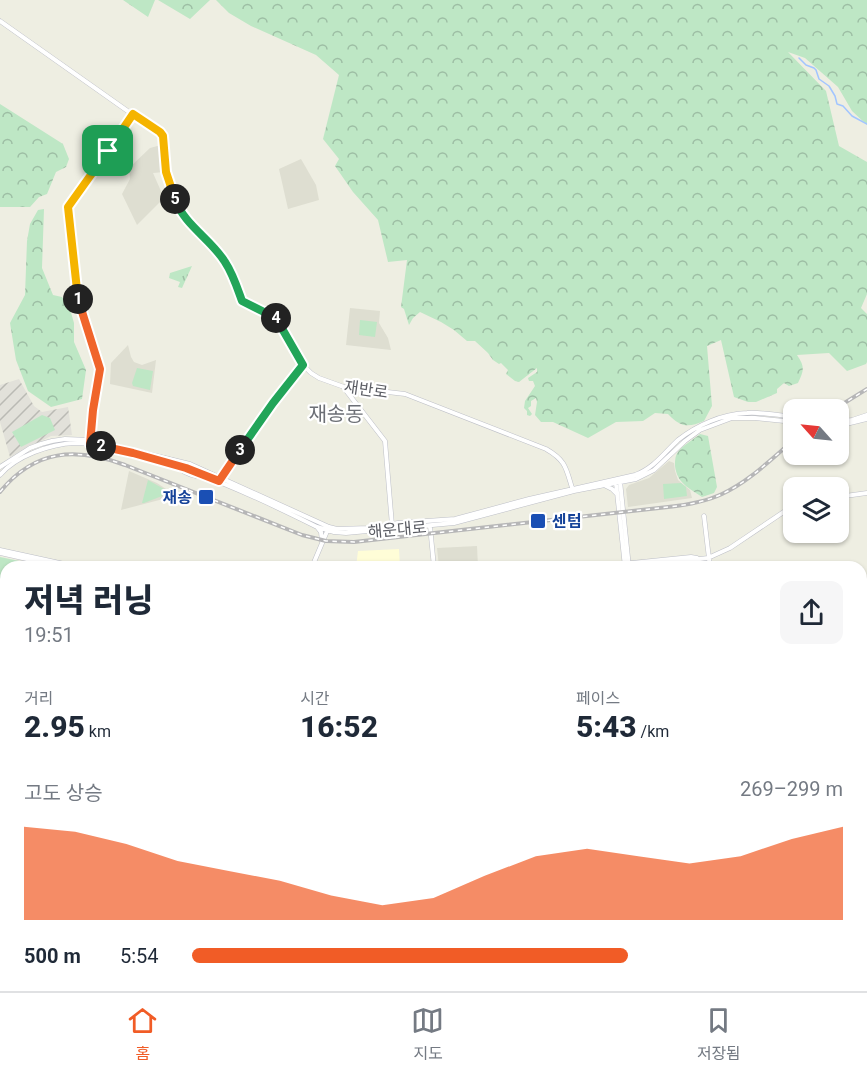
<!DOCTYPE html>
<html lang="ko">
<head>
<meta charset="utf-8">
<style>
  body { margin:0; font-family:Roboto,"Noto Sans KR",sans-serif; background:#f6f6f7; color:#1f2937; height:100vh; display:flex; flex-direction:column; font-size:22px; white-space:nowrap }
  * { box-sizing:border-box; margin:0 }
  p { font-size:20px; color:#747a83 }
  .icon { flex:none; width:33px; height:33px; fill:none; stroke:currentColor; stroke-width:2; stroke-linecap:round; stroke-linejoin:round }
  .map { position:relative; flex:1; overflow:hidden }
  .drawer { position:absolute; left:0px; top:561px; width:867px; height:430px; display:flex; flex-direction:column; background:#fff; border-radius:18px 18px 0 0; box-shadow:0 2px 4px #0004 }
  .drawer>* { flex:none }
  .needle { width:39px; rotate:297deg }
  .tools { position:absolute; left:783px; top:399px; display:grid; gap:12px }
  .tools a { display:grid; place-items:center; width:66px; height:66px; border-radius:12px; background:#fff; box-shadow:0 2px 4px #0004; font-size:30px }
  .pin { position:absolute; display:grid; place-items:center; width:51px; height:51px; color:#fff; margin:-26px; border-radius:12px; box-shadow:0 3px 9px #0006 }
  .km { position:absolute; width:30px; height:30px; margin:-15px; border-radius:50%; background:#222; color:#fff; font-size:16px; line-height:30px; text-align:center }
  .round { display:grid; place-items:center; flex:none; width:63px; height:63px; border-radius:12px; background:#f6f6f7 }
  .overview { display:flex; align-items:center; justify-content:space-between; height:102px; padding:0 24px }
  h1 { font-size:33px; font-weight:800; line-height:45px }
  .figures { display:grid; grid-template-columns:repeat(3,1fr); gap:9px; height:102px; padding:6px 24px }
  .figures div { display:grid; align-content:center }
  .figures b { font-size:30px; font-weight:800 }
  .figures small { font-size:16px; font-weight:400 }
  .figures p { font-size:16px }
  .chart { height:168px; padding:12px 24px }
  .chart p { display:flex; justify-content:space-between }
  .chart svg { width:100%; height:108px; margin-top:6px; fill:#f15c26; opacity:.7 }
  ul { padding:0 24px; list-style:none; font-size:20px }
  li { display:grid; grid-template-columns:96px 72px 1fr; align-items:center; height:45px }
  li i { height:15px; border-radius:8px; background:#f15c26 }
  .tab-bar { display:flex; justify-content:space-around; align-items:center; height:84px; border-top:2px solid #e0e1e3; background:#fff; font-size:16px; color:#747a83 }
  .tab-bar a { display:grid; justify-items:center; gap:3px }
  .tab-bar .selected { color:#f15c26 }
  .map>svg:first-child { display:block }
</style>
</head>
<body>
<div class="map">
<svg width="867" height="991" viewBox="0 0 867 991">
  <defs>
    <pattern id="industrial-furrows" width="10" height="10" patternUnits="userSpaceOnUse" patternTransform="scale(1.5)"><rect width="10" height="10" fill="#e2e1da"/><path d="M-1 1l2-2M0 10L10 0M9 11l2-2" fill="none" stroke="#babab4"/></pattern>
    <pattern id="forest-crowns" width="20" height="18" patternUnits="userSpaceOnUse" patternTransform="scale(1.5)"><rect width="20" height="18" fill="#bee7c5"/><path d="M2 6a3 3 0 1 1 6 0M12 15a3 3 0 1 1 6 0" fill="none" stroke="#9dbea4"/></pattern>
    <pattern id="park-tufts" width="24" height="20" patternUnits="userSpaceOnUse" patternTransform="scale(1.5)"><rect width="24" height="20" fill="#bee7c5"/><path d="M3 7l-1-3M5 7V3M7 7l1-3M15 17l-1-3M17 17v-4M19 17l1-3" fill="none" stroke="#9dbea4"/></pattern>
    <pattern id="water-waves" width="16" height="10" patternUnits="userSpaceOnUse" patternTransform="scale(1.5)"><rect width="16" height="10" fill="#a2c5ff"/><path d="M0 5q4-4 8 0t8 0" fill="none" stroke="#87a3d2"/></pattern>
  </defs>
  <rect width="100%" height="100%" fill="#eeeee2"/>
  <path fill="#fffdd7" d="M 399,549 L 400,567 L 356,567 L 358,551 Z"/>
  <path fill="url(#industrial-furrows)" d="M 19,379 L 34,406 L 42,412 L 68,407 L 72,435 L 51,436 L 10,457 L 0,422 L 0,385 Z"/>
  <path fill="#deded1" d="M 161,145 L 164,172 L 153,173 L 164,198 L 137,225 L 122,194 L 130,179 L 129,168 L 150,148 Z
    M 301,159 L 316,185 L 319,200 L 288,209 L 279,169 Z
    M 350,308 L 380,311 L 379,323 L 388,338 L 391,350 L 346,345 Z
    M 128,345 L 131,357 L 134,362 L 142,365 L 156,360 L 152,393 L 110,384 L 111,363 Z
    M 669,461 L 674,463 L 675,471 L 678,480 L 690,490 L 692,498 L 628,507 L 626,489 L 629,485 L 649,478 Z
    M 129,471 L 157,483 L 169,491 L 167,498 L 121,510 Z
    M 477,546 L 478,567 L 439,567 L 437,548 Z"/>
  <path fill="#bee7c5" d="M 360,320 L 377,322 L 375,337 L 359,335 Z
    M 137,368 L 153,371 L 150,390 L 133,386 L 132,383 Z
    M 42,415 L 50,418 L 55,430 L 21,447 L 12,432 Z
    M 148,480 L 164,489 L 162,496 L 144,503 L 142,503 Z
    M 681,483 L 686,487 L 687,496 L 664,499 L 663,484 Z"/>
  <path fill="url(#forest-crowns)" d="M 123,0 L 155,0 L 148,17 Z
    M 158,0 L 210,0 L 190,19 Z
    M 216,0 L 867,0 L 867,125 L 852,111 L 838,87 L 805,58 L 788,52 L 826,91 L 839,146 L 867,162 L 867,294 L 861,308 L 867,314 L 867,362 L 866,364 L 847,371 L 829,353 L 797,355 C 805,367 804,370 798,383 L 789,386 L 784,383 L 777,389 L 777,393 L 756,402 L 748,402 L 734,397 L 721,340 L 707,346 L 712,406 L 704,421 C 688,428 680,427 668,414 L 655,413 L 643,421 L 616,422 L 588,438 L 553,422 L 541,422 L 535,415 L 537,402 L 536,398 L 531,401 L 531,406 L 528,408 L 532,414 L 530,416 L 527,415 L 527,411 L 524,408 L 525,401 L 535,386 L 533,381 L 529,381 L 528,378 L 537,372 L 537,368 L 519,382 L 515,381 L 506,374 L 508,370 L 501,363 L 499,364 L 493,360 L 488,353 L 475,341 L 467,341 L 454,330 L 441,322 L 420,312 L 413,318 L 409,325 L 404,309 L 401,307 L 407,260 L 388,262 L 378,220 L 353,192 L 335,166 L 339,159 L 323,139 L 339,75 L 316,55 L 251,26 L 229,13 Z
    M 0,104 L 63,144 L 69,159 L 66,167 L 56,172 L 47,194 L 39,197 L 30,207 L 0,207 Z
    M 44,209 L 42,268 L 53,295 L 62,297 L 70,309 L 74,323 L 74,342 L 86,370 L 82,399 L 51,407 L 28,391 L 16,360 L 10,323 L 25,295 L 27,241 L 30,224 L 38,210 Z
    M 700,434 L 708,436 L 717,487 L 714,493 L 702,497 C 689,488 677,483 675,466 C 675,461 675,456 678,452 C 683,445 693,440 700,434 Z"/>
  <path fill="url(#park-tufts)" d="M 192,266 L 182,288 L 178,287 L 180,282 L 169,278 L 170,273 Z
    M 0,557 L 48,567 L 6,567 L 6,597 L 0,595 Z
    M 861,618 L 867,618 L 867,657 L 861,657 Z"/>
  <path fill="url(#water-waves)" d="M 867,656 L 867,719 L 861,719 L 861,657 Z"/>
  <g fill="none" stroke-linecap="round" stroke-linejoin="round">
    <path stroke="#a2c5ff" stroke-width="1.5" d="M 799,58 L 806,65 L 814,68 L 816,70 L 819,79 L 829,86 L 835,96 L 837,104 L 843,106 L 852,116 L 867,124"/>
    <path stroke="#c9cac2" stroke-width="4" stroke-dasharray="4 2" stroke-linecap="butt" d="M 631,567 L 644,566"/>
    <path stroke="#c9cac2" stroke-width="6" stroke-dasharray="6 3" stroke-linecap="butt" d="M 861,621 L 867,620
      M 861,625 L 867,624
      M 0,724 L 6,716
      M 0,740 L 6,733"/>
    <g stroke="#bdbfc7" stroke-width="5">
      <path id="secondary" d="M 0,21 L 163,136 L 166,172 L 179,211 L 225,261 L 233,275 L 242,301 L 261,309 L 276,318 L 303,365 L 311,373 L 319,378 L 344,387 L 405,394 L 546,449 C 567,461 566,469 573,491
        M 344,388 L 385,441 L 392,525
        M 838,422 L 852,420 L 867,415
        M 838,426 L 867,419
        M 90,440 L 93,410 L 100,369 L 79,302 L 68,207 L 133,114
        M 0,467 L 30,448 L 41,444 L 52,441 L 65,439 L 90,440 L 190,464 L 329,527 L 337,529 L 369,528 L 398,523 L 455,519 L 529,499 L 635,475 C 654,468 664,453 678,440 C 697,425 722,414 747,413 C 762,412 778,415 794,417
        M 179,468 C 187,475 195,477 206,477
        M 0,475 C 16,456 50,444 75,443 C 92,443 108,448 124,451 C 192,467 255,496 317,527 L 334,532 L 346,533 L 454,523 L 574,491 L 636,479 L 654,470 L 685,441 L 700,430 L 732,418 L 755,418 L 794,422
        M 221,478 L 273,403 L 303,365
        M 620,481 L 629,567
        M 616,483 L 625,567
        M 604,485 L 612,489 L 617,494
        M 838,497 L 867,493
        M 704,516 L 710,567
        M 430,526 L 434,567
        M 317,527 L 321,532 L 322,542
        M 0,550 L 78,567
        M 0,553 L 62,567
        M 644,566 L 708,558 L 730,548 L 794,505
        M 312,567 L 328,529
        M 592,567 L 691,557 L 697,558
        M 667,567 L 691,564 L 698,562
        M 861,615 L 867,614
        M 861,725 L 867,725
        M 861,728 L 867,728
        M 861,800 L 867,798
        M 0,818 L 6,821
        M 0,923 L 6,910
        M 329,986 L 341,991
        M 829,986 L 837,991
        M 834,986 L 842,991
        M 55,991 L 58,986
        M 728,991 L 741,986"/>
    </g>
    <g stroke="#f1d300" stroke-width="8">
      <path id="highway" d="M 0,600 L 6,602
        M 543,986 L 548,991"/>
    </g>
    <use href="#secondary" stroke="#fff" stroke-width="4"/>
    <use href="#highway" stroke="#fff789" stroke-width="6"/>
    <g stroke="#b6b6b7" stroke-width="4">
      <path id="rail" d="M 833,410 L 867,389
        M 0,492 C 35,449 76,447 125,465 L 302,535 L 326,541 L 354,542 L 668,507 C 687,505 705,502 722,494 C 750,481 771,459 794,440"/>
    </g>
    <use href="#rail" stroke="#fff" stroke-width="1.5" stroke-dasharray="4.5" stroke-linecap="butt"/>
  </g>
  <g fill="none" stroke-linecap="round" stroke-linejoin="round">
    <g stroke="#fff" stroke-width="12">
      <path id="split-1" d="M 78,299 L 68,207 L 108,151"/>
    </g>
    <g stroke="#fff" stroke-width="12">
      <path id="split-2" d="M 78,299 L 100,369 L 93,410 L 90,444 L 101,446"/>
    </g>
    <g stroke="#fff" stroke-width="12">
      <path id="split-3" d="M 101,446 L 133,453 L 186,468 L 219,481 L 240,450"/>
    </g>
    <g stroke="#fff" stroke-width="12">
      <path id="split-4" d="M 240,450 L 273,403 L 303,365 L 276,318"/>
    </g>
    <g stroke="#fff" stroke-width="12">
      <path id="split-5" d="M 175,199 C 184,225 211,239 225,262 C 233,274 237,287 242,301 L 276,318"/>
    </g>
    <g stroke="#fff" stroke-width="12">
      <path id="split-6" d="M 108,151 L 133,114 L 160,132 L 163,136 L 166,172 L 175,199"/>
    </g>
    <use href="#split-1" stroke="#f5b400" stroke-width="8"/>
    <use href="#split-2" stroke="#f0652b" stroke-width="8"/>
    <use href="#split-3" stroke="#f0652b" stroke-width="8"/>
    <use href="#split-4" stroke="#22a559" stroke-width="8"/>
    <use href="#split-5" stroke="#22a559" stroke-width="8"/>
    <use href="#split-6" stroke="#f5b400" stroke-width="8"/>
  </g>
  <g fill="#1a4fb4" stroke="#fff" stroke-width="2">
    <rect x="198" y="489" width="16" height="16" rx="3"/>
    <rect x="530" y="513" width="16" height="16" rx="3"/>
  </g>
  <g text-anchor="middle" stroke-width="4.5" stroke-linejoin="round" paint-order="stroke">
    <g font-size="16" fill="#5b5d64" stroke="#fff">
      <text transform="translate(366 389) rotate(8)" y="6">재반로</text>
      <text transform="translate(397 529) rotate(-5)" y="6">해운대로</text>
    </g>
    <g font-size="16" font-weight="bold" fill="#164399" stroke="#fff" text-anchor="end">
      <text x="192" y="503">재송</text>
      <text x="552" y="527" text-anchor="start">센텀</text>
    </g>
    <g font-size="20" fill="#6c6f76" stroke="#fff">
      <text x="336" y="421">재송동</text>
    </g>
  </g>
</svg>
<div class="tools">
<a><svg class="needle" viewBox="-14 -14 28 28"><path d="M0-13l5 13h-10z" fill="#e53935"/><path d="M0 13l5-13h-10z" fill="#747a83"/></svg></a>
<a><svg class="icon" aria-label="layers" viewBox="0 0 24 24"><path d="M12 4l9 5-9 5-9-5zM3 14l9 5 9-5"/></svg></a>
</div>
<div class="pin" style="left:108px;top:151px;background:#1e9e55"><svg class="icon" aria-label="arrive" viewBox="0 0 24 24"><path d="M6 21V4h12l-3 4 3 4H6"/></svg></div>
<b class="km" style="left:78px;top:299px">1</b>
<b class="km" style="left:101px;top:446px">2</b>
<b class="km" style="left:240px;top:450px">3</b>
<b class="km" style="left:276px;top:318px">4</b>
<b class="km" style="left:175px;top:199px">5</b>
<section class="drawer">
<div class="overview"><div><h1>저녁 러닝</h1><p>19:51</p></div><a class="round"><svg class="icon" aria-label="share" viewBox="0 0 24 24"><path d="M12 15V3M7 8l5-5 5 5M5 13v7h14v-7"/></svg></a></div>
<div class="figures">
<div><p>거리</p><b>2.95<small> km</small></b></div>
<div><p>시간</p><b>16:52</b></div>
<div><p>페이스</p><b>5:43<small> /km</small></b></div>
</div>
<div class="chart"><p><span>고도 상승</span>269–299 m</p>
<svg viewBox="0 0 160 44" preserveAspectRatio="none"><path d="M0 44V6L10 8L20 13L30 20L40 24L50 28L60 34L70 38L80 35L90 26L100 18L110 15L120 18L130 21L140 18L150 11L160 6V44z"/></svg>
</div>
<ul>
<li><b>500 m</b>5:54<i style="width:67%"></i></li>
</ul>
</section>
</div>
<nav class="tab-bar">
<a class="selected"><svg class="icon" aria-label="home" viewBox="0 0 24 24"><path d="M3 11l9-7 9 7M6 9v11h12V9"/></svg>홈</a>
<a><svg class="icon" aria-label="map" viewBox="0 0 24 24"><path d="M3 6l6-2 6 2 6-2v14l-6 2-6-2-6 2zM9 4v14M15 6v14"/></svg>지도</a>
<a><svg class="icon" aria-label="saved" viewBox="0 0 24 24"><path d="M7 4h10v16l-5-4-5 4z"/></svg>저장됨</a>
</nav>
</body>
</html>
